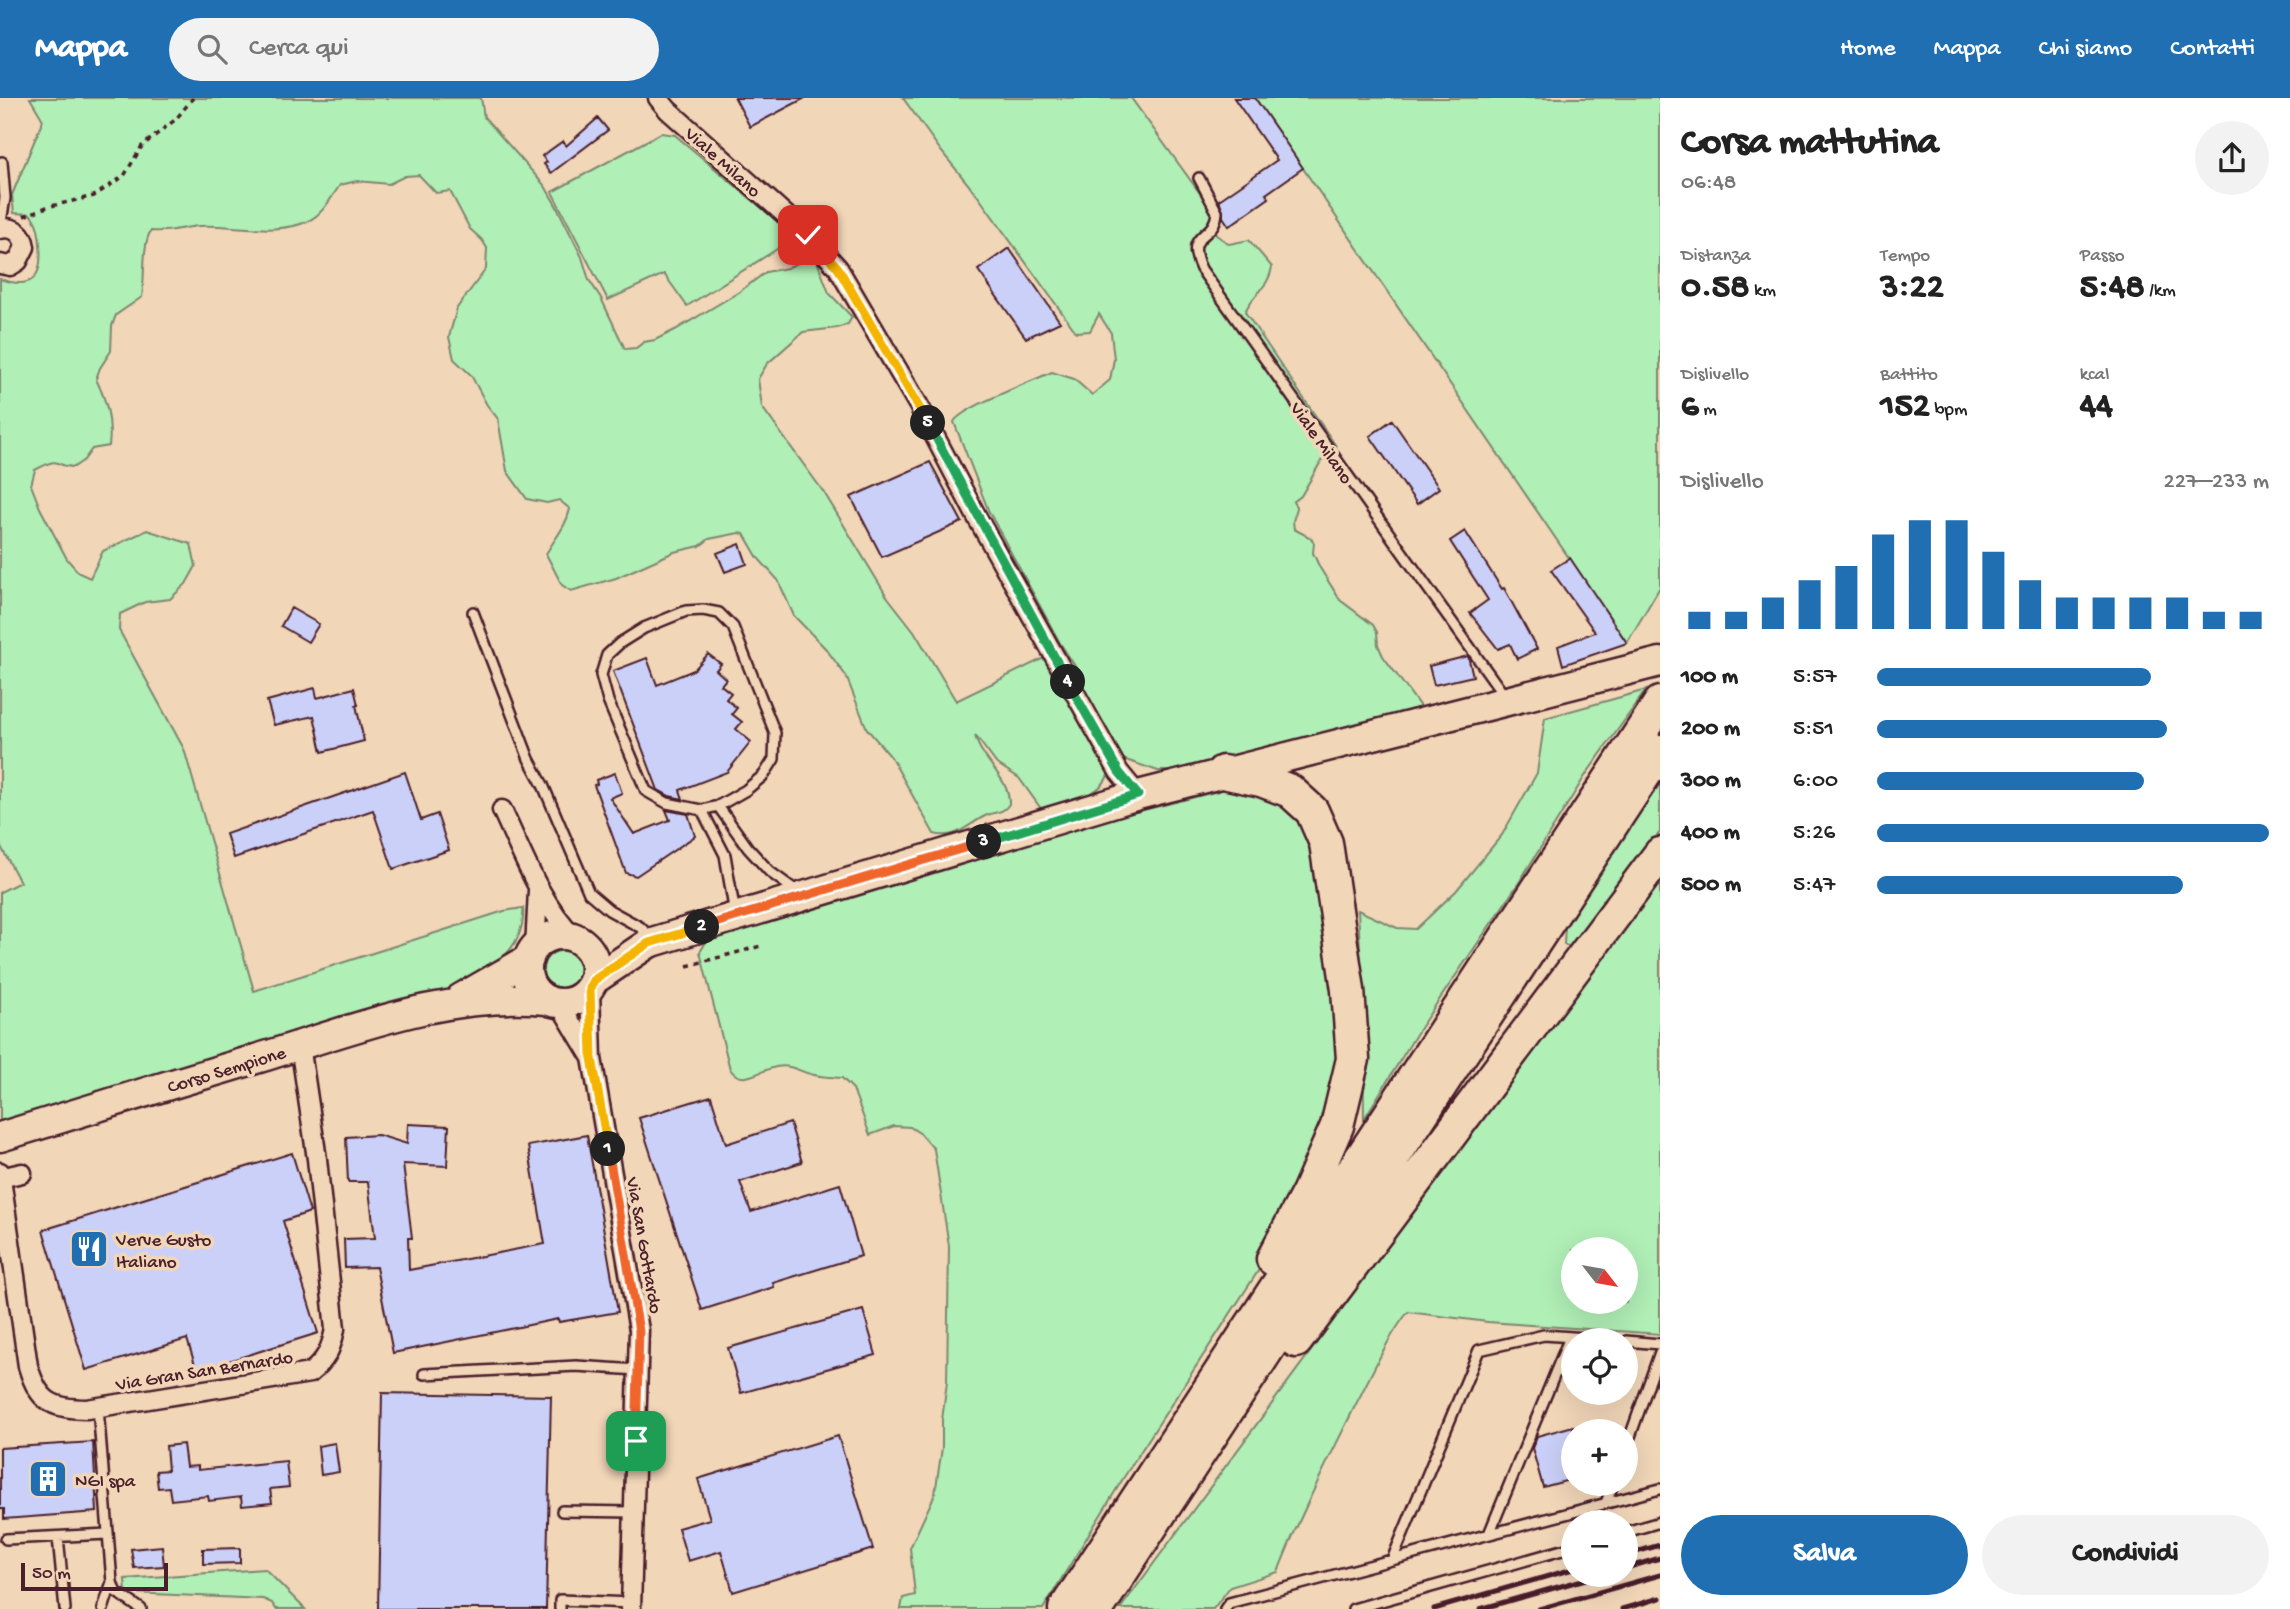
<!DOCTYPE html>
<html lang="it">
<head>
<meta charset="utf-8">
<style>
  body { margin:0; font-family:"Gochi Hand",sans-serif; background:#f2f2f2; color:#222; height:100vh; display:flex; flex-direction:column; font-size:26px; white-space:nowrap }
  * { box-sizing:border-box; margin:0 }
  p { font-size:23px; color:#767676 }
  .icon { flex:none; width:38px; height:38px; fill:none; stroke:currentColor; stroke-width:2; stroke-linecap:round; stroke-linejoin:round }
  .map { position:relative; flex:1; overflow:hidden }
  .drawer { display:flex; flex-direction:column; background:#fff; width:630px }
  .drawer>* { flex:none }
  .needle { width:46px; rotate:121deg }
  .controls { position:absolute; left:1561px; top:1139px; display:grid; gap:14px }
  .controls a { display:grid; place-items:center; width:77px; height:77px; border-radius:50%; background:#fff; box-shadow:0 7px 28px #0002; font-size:35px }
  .scale { position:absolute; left:21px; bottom:18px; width:147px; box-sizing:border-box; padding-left:7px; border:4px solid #4a1f2b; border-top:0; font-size:19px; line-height:24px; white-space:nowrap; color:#4a1f2b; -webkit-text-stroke:5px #f1d6b8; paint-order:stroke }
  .pin { position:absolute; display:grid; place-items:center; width:60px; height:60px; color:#fff; margin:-30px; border-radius:14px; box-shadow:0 4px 10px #0006 }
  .km { position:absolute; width:35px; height:35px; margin:-18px; border-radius:50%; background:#222; color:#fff; font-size:19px; line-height:35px; text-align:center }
  .round { display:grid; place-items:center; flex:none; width:74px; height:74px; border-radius:37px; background:#f2f2f2 }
  .headline { display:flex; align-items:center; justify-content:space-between; height:119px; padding:0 21px }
  h1 { font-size:38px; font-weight:700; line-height:52px }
  .figures { display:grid; grid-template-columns:repeat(3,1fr); gap:10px; height:119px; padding:7px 21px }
  .figures div { display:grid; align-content:center }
  .figures b { font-size:35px; font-weight:700 }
  .figures small { font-size:19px; font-weight:400 }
  .figures p { font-size:19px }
  .chart { height:196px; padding:14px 21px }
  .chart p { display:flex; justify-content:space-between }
  .chart svg { width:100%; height:126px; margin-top:7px; stroke:#1f6fb2; stroke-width:6 }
  .action { display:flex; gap:14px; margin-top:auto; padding:14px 21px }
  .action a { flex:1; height:80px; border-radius:42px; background:#1f6fb2; color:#fff; font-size:28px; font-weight:700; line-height:80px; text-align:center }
  .action a+a { background:#f2f2f2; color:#222 }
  ul { padding:0 21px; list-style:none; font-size:23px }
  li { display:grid; grid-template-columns:112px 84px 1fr; align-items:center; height:52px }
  li i { height:18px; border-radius:9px; background:#1f6fb2 }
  header { display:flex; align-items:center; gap:42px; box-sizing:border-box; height:98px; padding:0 35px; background:#1f6fb2; color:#fff }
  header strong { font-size:33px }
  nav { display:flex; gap:38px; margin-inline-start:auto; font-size:24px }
  .search { width:490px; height:63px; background:#f2f2f2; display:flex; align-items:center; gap:18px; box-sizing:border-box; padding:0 24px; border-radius:38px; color:#767676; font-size:26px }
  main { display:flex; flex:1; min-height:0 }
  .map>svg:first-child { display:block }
</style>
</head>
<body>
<header>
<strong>Mappa</strong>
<div class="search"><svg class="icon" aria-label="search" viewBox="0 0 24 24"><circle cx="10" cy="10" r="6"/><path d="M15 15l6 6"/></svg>Cerca qui</div>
<nav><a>Home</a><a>Mappa</a><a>Chi siamo</a><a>Contatti</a></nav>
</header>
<main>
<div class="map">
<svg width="1660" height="1511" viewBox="0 0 1660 1511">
  <rect width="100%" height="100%" fill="#f1d6b8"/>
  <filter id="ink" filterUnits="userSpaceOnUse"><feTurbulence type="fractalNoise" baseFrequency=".0143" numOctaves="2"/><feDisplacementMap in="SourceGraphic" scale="14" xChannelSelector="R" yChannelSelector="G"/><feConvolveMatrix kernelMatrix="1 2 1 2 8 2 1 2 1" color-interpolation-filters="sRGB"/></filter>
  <g filter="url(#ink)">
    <path fill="#b0efb6" stroke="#7d8770" stroke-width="2" fill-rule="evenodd" d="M 30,0 L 481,0 L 484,19 L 545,88 L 557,109 L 582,159 L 589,182 L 601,200 L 625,251 L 636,250 L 644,244 L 655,242 L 675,232 L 739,194 L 766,174 L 787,170 L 808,160 L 819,161 L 817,163 L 829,195 L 852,219 L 848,226 L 837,230 L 803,234 L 767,266 L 758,281 L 762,309 L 825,396 L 886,497 L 914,533 L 956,603 L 1046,559 L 1109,673 C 1105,699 1063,705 1042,712 L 1019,680 L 996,665 L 975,637 C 980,662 1010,679 1009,706 C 1003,716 995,713 985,718 C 967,727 956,742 934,736 L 891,659 L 867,631 L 846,578 L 826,551 L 794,518 L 778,482 L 758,460 L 744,436 L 739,435 L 709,441 L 700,448 L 674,454 L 616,480 L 571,493 L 562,487 L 546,456 C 555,440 566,429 570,411 L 559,402 L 547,405 L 527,401 L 507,373 L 498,321 L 487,307 L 471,277 L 454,261 L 449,239 L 457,210 L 486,171 L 487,150 L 482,142 L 470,131 L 450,93 L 436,95 L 419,77 L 405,78 L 389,86 L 357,83 L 340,87 C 331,100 323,116 308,123 C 278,138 232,126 200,128 C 181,129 173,135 151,133 C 142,144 145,183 142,199 L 116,217 L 112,228 L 111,253 L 100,270 L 96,281 C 107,304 112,322 109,348 L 92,351 L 84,362 L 74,369 C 51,368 63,357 35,372 L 31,387 L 40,410 L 67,461 L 79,475 L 90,480 L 103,453 L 147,432 L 191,446 L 196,468 L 186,486 L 170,501 L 145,504 L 120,516 L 119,532 L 184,651 L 254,893 L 504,813 L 523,810 C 527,858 474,883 437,898 L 0,1025 L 0,794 L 20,784 L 0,747 L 0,181 C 34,193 43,178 40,146 C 39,134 38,125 30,116 L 14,115 L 12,97 L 43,22 Z
      M 903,0 L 1131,0 L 1212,112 C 1213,126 1194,136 1189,154 L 1193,165 L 1213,194 L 1219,190 L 1203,165 L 1200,149 L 1212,134 L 1229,146 L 1249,142 L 1272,169 C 1269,190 1253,195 1245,214 L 1336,348 L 1323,360 L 1301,398 L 1293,404 L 1297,410 L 1293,423 L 1294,431 L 1311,440 L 1314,445 L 1313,455 L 1320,470 L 1340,502 L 1373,527 L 1377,534 L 1378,547 L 1383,558 L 1421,610 L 1170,673 L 1158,673 L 1123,661 L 1072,571 L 1075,568 L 1060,545 L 989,414 L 954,324 C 961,310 1035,282 1052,274 L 1074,281 L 1092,297 L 1110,282 L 1114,261 L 1111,235 L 1099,216 L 1090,233 L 1076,234 L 977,97 L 941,53 Z
      M 1255,0 L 1660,0 L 1660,489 L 1627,545 Z
      M 661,35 L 675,37 L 796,139 L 687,208 L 664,176 L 608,202 L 552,94 Z
      M 1646,592 L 1585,678 L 1518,786 L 1420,930 L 1364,1021 L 1363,909 L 1358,812 L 1397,830 L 1416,831 L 1456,793 L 1502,737 L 1537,675 L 1545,620 Z
      M 1660,682 L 1660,734 L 1573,851 L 1564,846 L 1565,827 Z
      M 1230,690 L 1259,691 L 1310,726 L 1344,974 L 1262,1167 L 1124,1379 L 1043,1511 L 901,1511 L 903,1500 L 915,1497 L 910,1450 L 935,1396 L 942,1350 L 942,1322 L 947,1284 L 949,1148 L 934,1051 L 921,1036 L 910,1029 L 894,1028 L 870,1037 L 853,991 L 842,980 C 833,979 823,979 814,977 C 798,974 794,966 776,969 C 759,972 742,989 730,971 L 700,854 L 708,841 L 719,835 L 1124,717 Z
      M 1660,781 L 1660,1236 L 1488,1224 L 1408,1214 C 1386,1242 1372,1276 1355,1308 C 1328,1363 1300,1417 1278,1474 L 1230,1489 L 1213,1511 L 1120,1511 ZM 1573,1152 L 1626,1152 L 1626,1204 L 1573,1204 Z
      M543 872a19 19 0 1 1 38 0a19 19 0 1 1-38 0Z
      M 265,1471 L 305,1511 L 276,1511 L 272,1505 L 263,1501 L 132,1495 L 126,1493 L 125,1481 Z"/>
    <path fill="#cbd0f8" stroke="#4a1f2b" stroke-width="2" d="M 735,0 L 805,0 L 750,29 Z
      M 1234,0 L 1255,0 L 1303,70 L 1266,96 L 1269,100 L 1229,128 L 1223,119 L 1223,112 L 1219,102 L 1277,62 Z
      M 598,20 L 608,32 L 551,75 L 544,66 L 547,64 L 542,58 L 563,43 L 566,48 Z
      M 1009,150 L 1060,224 L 1026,240 L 978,172 Z
      M 1392,322 L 1439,390 L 1417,406 L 1370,338 Z
      M 930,364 L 962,424 L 882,459 L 851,399 Z
      M 1465,433 L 1502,491 L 1504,490 L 1537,551 L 1517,561 L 1510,546 L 1498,551 L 1470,515 L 1488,502 L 1450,443 Z
      M 740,446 L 747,466 L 725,474 L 717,455 Z
      M 1570,460 L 1627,545 L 1563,567 L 1558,548 L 1595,534 L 1551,472 Z
      M 291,510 L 319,526 L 308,544 L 281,528 Z
      M 708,556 L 721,566 L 716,572 L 726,581 L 721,587 L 731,595 L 726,601 L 737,610 L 732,616 L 742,624 L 736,631 L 751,644 L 727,674 L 680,692 L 683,701 L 669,698 L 658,692 L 613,573 L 647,560 L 657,587 L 694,572 Z
      M 1468,558 L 1473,578 L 1434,587 L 1429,568 Z
      M 315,590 L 317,600 L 354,590 L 358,607 L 356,607 L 364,643 L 322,654 L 314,618 L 274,627 L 267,603 Z
      M 405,674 L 421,722 L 437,716 L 449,752 L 393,771 L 373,712 L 234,760 L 226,736 Z
      M 615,675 L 622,695 L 610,700 L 634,736 L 670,722 L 666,712 L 688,716 L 695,738 L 636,778 L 626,775 L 594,687 L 597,686 L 596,682 Z
      M 711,998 L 726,1046 L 790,1025 L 802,1064 L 740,1084 L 751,1114 L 840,1086 L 861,1158 L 773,1185 L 774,1189 L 702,1212 L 639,1020 Z
      M 408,1026 L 449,1028 L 447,1068 L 403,1066 L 412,1140 L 408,1140 L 409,1172 L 545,1146 L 528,1048 L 587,1037 L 618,1214 L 559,1224 L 558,1221 L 393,1255 L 376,1169 L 345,1170 L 344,1141 L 375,1140 L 368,1084 L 348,1084 L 346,1039 L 378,1037 L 407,1046 Z
      M 292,1055 L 310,1114 L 283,1123 L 318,1235 L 197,1273 L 187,1241 L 86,1272 L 43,1132 Z
      M 863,1212 L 876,1257 L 741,1295 L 728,1250 Z
      M 382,1295 L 551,1298 L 546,1511 L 378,1511 Z
      M 1573,1328 L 1573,1381 L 1543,1389 L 1532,1350 L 1537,1338 Z
      M 838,1338 L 873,1451 L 733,1494 L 721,1453 L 688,1463 L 678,1430 L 710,1421 L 698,1381 Z
      M 93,1344 L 97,1414 L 4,1421 L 4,1411 L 0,1411 L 0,1350 Z
      M 335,1345 L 339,1374 L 321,1377 L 318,1348 Z
      M 183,1346 L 186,1369 L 198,1368 L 198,1372 L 286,1363 L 289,1389 L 270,1391 L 272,1405 L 242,1408 L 241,1399 L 209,1403 L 208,1398 L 171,1402 L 169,1389 L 158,1390 L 156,1373 L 168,1372 L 166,1348 Z
      M 162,1448 L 164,1468 L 134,1470 L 131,1451 Z
      M 240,1450 L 240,1465 L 203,1466 L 203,1451 Z"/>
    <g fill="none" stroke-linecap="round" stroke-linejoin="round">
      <g stroke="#4a1f2b" stroke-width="14">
        <path id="lane" d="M 1199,80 L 1217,114 C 1215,143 1183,132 1201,171 L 1506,600
          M 0,130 L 5,100 L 2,64
          M 703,512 L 719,515 L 733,529 L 775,635 L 774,661 L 764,677 L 746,692 L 718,708 L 702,712 L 667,705 L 646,693 L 608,603 L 601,577 L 607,557 L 620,545 L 644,530 L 686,513 Z
          M 473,514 L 529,661 L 543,687 L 589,795 L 609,812 L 640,829 L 650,839
          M 718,708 L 748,750 L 770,774 L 799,795
          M 702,712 L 725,757 L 735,816
          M 1626,1243 L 1660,1246
          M 424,1276 L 576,1268 L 638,1272
          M 98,1310 L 112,1484 L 103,1511
          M 1626,1350 L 1660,1254
          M 1606,1405 L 1613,1386
          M 562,1413 L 634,1414
          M 1626,1434 L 1660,1424
          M 1489,1436 L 1570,1239
          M 58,1439 L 65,1511
          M 6,1441 L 108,1436
          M 1392,1462 L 1479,1252 L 1544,1237 L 1615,1242
          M 112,1484 L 115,1493 L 141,1511
          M 560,1511 L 560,1502 L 631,1505
          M 1225,1511 L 1229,1505 L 1660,1391
          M 1353,1511 L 1573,1449"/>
      </g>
      <g stroke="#4a1f2b" stroke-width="23">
        <path id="street" d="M 658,0 L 668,12 L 808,137 L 838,170 L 919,308 L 979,423 L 1119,674 L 1138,697
          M 0,131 C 14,128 23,135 25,149 L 18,163 L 10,168 L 0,166
          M 502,712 C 523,757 540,805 575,840
          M 535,851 L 538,792
          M 590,890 L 592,960 L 639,1232 L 631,1511
          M 559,905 L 592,960
          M 0,1074 L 28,1268 C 38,1303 51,1311 87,1311 L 310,1275 C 326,1262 331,1252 335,1231 L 317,1061 L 300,947
          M 0,1080 L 22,1075"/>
      </g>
      <g stroke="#4a1f2b" stroke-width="33">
        <path id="primary" d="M527 871a34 34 0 1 1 68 0a34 34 0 1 1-68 0Z
          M 594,882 L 649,845 L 1138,697 L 1660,564
          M 461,900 L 529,861
          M 0,1039 C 90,1011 179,984 269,957 C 359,929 451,893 547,902"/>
      </g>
      <g stroke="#4a1f2b" stroke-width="37">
        <path id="highway" d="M 1223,674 L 1261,682 L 1290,693 L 1312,713 L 1326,745 L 1348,892 L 1353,961 L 1337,1028 L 1308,1095 L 1273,1161
          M 1296,1243 L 1660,756
          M 1065,1511 L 1660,605
          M 1097,1511 L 1660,653"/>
      </g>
      <path stroke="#4a1f2b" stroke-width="3.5" stroke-dasharray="5 5" stroke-linecap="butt" d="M 24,118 L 47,109 L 94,98 L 124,78 L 142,48 L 176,21 L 193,0
        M 687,868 L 761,848"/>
      <use href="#lane" stroke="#f1d6b8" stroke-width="9"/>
      <use href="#street" stroke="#f1d6b8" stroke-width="18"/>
      <use href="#primary" stroke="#f1d6b8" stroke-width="28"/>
      <use href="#highway" stroke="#f1d6b8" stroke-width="32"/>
      <path stroke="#4a1f2b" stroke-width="5" d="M 1626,1457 L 1660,1447
        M 1626,1470 L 1660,1460
        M 1434,1511 L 1573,1471
        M 1480,1511 L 1600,1477
        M 1539,1511 L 1660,1477
        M 1622,1511 L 1660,1500"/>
    </g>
  </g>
  <g fill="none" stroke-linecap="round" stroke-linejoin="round" filter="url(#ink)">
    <g stroke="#fff" stroke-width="14">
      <path id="split-1" d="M 608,1051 L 639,1233 L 636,1343"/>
    </g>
    <g stroke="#fff" stroke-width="14">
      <path id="split-2" d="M 608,1051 L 592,960 L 590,890 L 594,882 L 649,845 L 702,829"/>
    </g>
    <g stroke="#fff" stroke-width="14">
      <path id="split-3" d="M 702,829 L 984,744"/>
    </g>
    <g stroke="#fff" stroke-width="14">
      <path id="split-4" d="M 984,744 L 1138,697 L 1119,674 L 1068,584"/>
    </g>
    <g stroke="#fff" stroke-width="14">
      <path id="split-5" d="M 928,325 L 1068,584"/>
    </g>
    <g stroke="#fff" stroke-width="14">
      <path id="split-6" d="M 808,137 L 838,170 L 928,325"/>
    </g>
    <use href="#split-1" stroke="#f0652b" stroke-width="9"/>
    <use href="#split-2" stroke="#f5b400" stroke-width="9"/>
    <use href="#split-3" stroke="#f0652b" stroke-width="9"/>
    <use href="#split-4" stroke="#22a559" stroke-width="9"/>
    <use href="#split-5" stroke="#22a559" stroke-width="9"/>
    <use href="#split-6" stroke="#f5b400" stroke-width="9"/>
  </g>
  <defs>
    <g id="restaurant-square" transform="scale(2.0125)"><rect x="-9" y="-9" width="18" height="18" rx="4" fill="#1f6fb2" stroke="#f1d6b8"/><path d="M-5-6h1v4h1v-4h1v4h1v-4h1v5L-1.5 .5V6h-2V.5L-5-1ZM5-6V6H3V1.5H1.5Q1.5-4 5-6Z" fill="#fff"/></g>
    <g id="building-square" transform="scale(2.0125)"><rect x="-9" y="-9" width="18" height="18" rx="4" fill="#1f6fb2" stroke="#f1d6b8"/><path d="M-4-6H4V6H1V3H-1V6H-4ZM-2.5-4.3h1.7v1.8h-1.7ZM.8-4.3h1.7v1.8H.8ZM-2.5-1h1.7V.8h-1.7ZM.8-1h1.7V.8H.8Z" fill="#fff"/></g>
  </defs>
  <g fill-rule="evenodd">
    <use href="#restaurant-square" x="89" y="1151"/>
    <use href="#building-square" x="48" y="1381"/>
  </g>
  <g text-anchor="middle" stroke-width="7" stroke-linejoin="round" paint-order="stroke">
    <g font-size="19" fill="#4a1f2b" stroke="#f1d6b8">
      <text transform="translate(724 63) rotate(42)" y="7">Viale Milano</text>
      <text transform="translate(1323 344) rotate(55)" y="7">Viale Milano</text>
      <text transform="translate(226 970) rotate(-17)" y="7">Corso Sempione</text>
      <text transform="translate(646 1147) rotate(80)" y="7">Via San Gottardo</text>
      <text transform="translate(204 1271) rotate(-9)" y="7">Via Gran San Bernardo</text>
    </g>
    <g font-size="19" fill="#4a1f2b" stroke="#f1d6b8" text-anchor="start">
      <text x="116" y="1147">Verve Gusto<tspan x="116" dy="22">Italiano</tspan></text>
      <text x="75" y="1388">NGI spa</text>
    </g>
  </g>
</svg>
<div class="controls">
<a><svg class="needle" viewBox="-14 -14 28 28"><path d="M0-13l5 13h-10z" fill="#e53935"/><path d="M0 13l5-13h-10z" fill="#767676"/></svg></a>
<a><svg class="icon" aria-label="locate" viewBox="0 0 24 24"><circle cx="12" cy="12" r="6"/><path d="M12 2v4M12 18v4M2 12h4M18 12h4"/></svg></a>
<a>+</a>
<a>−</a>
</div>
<div class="scale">50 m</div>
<div class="pin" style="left:636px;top:1343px;background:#1e9e55"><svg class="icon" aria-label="arrive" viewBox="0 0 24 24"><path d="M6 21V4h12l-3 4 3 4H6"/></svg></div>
<div class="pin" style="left:808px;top:137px;background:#d93025"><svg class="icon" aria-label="check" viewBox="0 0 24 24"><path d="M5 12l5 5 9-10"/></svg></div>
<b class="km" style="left:608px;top:1051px">1</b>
<b class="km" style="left:702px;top:829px">2</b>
<b class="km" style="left:984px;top:744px">3</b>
<b class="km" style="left:1068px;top:584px">4</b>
<b class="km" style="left:928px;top:325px">5</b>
</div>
<section class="drawer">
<div class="headline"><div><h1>Corsa mattutina</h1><p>06:48</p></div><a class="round"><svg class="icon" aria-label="share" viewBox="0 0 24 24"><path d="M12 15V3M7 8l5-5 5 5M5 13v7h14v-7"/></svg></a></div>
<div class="figures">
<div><p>Distanza</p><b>0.58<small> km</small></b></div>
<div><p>Tempo</p><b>3:22</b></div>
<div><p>Passo</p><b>5:48<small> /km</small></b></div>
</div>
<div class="figures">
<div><p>Dislivello</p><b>6<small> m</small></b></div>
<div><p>Battito</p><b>152<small> bpm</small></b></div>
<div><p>kcal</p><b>44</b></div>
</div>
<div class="chart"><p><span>Dislivello</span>227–233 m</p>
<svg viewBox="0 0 160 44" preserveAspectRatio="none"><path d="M5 44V38M15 44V38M25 44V33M35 44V27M45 44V22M55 44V11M65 44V6M75 44V6M85 44V17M95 44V27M105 44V33M115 44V33M125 44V33M135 44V33M145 44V38M155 44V38"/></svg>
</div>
<ul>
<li><b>100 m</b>5:57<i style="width:70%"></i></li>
<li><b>200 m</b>5:51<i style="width:74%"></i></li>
<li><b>300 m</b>6:00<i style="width:68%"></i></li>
<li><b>400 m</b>5:26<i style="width:100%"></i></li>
<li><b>500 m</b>5:47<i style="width:78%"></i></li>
</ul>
<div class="action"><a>Salva</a><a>Condividi</a></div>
</section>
</main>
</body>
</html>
